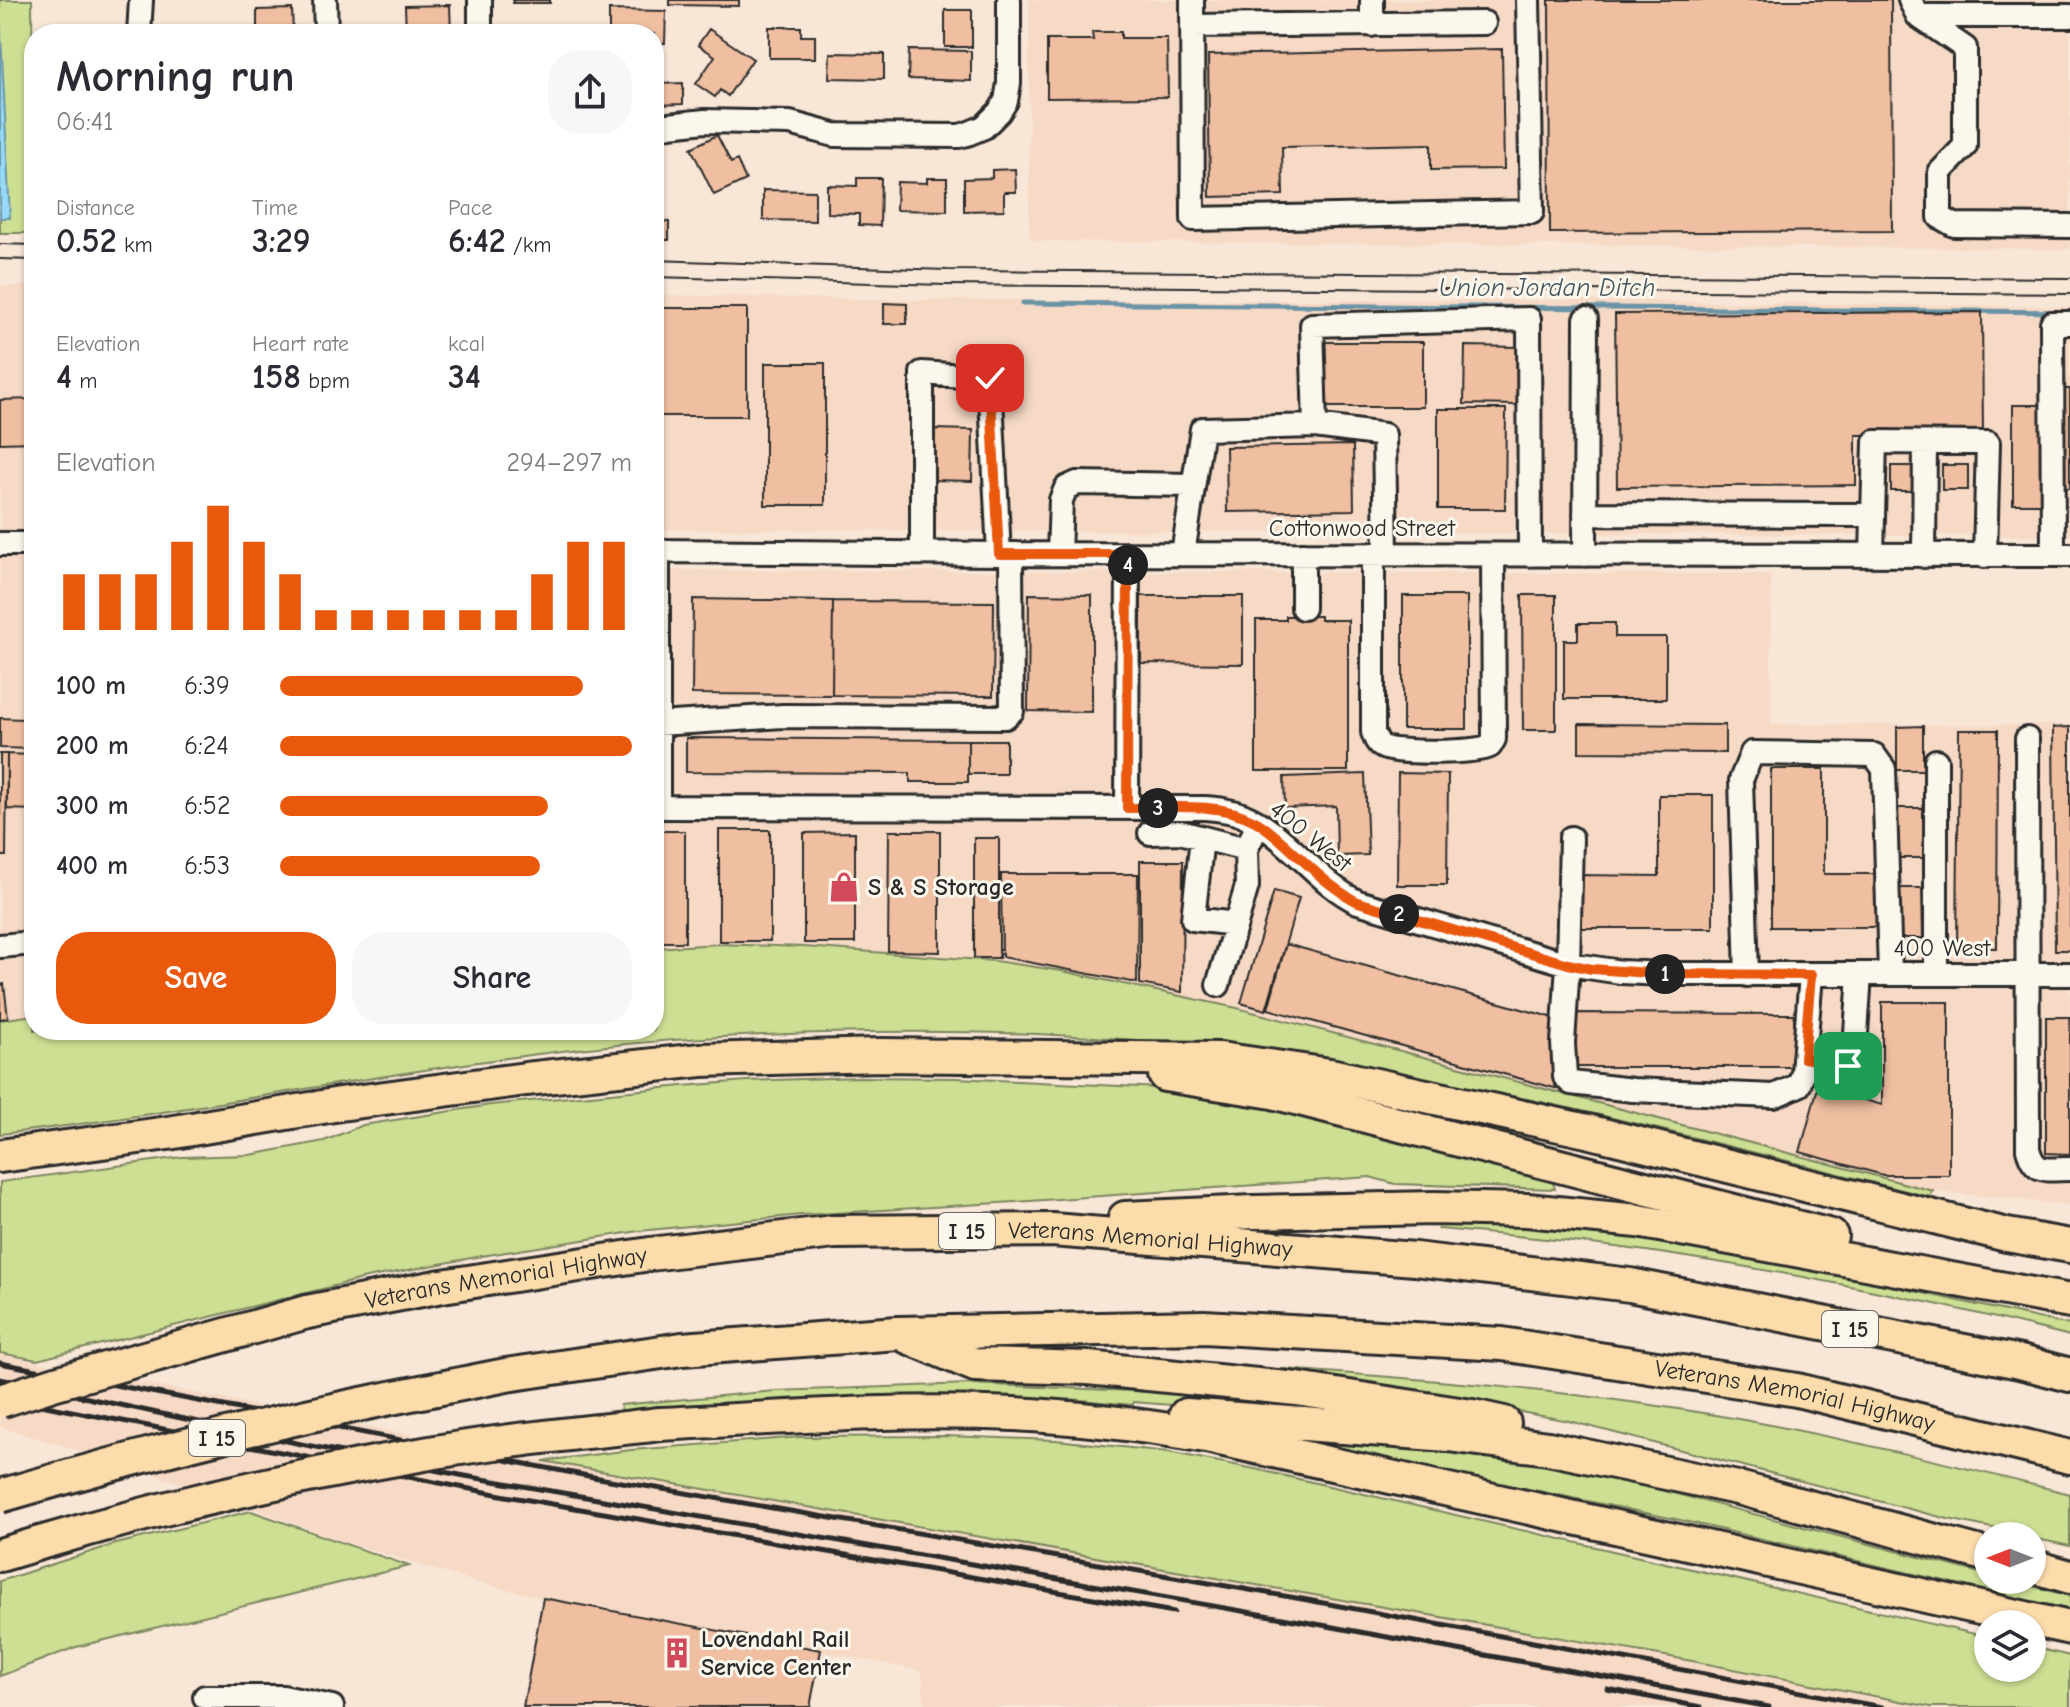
<!DOCTYPE html>
<html lang="en">
<head>
<meta charset="utf-8">
<style>
  body { margin:0; font-family:"Comic Neue",sans-serif; background:#f7f7f7; color:#2b2b33; height:100vh; display:flex; flex-direction:column; font-size:30px; white-space:nowrap }
  * { box-sizing:border-box; margin:0 }
  p { font-size:26px; color:#7c7c81 }
  .icon { flex:none; width:44px; height:44px; fill:none; stroke:currentColor; stroke-width:2; stroke-linecap:round; stroke-linejoin:round }
  .map { position:relative; flex:1; overflow:hidden }
  .details { position:absolute; left:24px; top:24px; width:640px; height:1016px; display:flex; flex-direction:column; background:#fff; border-radius:32px; box-shadow:0 2px 6px #0004 }
  .details>* { flex:none }
  .needle { width:52px; rotate:270deg }
  .tools { position:absolute; left:1974px; top:1522px; display:grid; gap:16px }
  .tools a { display:grid; place-items:center; width:72px; height:72px; border-radius:50%; background:#fff; box-shadow:0 2px 6px #0004; font-size:40px }
  .pin { position:absolute; display:grid; place-items:center; width:68px; height:68px; color:#fff; margin:-34px; border-radius:16px; box-shadow:0 4px 12px #0006 }
  .km { position:absolute; width:40px; height:40px; margin:-20px; border-radius:50%; background:#222; color:#fff; font-size:22px; line-height:40px; text-align:center }
  .round { display:grid; place-items:center; flex:none; width:84px; height:84px; border-radius:32px; background:#f7f7f7 }
  .overview { display:flex; align-items:center; justify-content:space-between; height:136px; padding:0 32px }
  h1 { font-size:44px; font-weight:800; line-height:60px }
  .figures { display:grid; grid-template-columns:repeat(3,1fr); gap:12px; height:136px; padding:8px 32px }
  .figures div { display:grid; align-content:center }
  .figures b { font-size:34px; font-weight:800 }
  .figures small { font-size:22px; font-weight:400 }
  .figures p { font-size:22px }
  .chart { height:224px; padding:16px 32px }
  .chart p { display:flex; justify-content:space-between }
  .chart svg { width:100%; height:144px; margin-top:8px; stroke:#ea580c; stroke-width:6 }
  .primary-button { display:flex; gap:16px; margin-top:auto; padding:16px 32px }
  .primary-button a { flex:1; height:92px; border-radius:32px; background:#ea580c; color:#fff; font-size:32px; font-weight:800; line-height:92px; text-align:center }
  .primary-button a+a { background:#f7f7f7; color:#2b2b33 }
  ul { padding:0 32px; list-style:none; font-size:26px }
  li { display:grid; grid-template-columns:128px 96px 1fr; align-items:center; height:60px }
  li i { height:20px; border-radius:10px; background:#ea580c }
  .map>svg:first-child { display:block }
</style>
</head>
<body>
<div class="map">
<svg width="2070" height="1707" viewBox="0 0 2070 1707">
  <rect width="100%" height="100%" fill="#f8e6d6"/>
  <filter id="ink" filterUnits="userSpaceOnUse"><feTurbulence type="fractalNoise" baseFrequency=".0125" numOctaves="2"/><feDisplacementMap in="SourceGraphic" scale="16" xChannelSelector="R" yChannelSelector="G"/><feConvolveMatrix kernelMatrix="1 2 1 2 8 2 1 2 1" color-interpolation-filters="sRGB"/></filter>
  <g filter="url(#ink)">
    <path fill="#f6dac6" d="M 1029,0 L 2070,0 L 2070,249 L 1035,241 L 1029,236 Z
      M 0,286 L 34,286 L 34,531 L 0,531 Z
      M 654,295 L 911,300 L 1567,300 L 2070,307 L 2070,536 L 654,529 Z
      M 0,557 L 34,557 L 34,1015 L 0,1020 Z
      M 654,570 L 1771,574 L 1771,724 L 2070,725 L 2070,1205 L 1933,1191 L 1237,1008 L 1062,971 L 995,961 L 804,947 L 719,944 L 654,948 Z
      M 0,1355 L 553,1463 L 1671,1657 L 1931,1707 L 924,1707 L 922,1671 L 543,1598 L 472,1581 L 343,1541 L 198,1489 L 111,1460 L 0,1427 Z"/>
    <path fill="#ccdf93" stroke="#7c855f" stroke-width="2" d="M 0,0 L 32,0 L 34,233 L 0,233 Z
      M 719,944 L 804,947 L 995,961 L 1062,971 L 1237,1008 L 1933,1191 L 1930,1197 C 1759,1154 1588,1108 1414,1077 C 1378,1070 1342,1067 1307,1061 C 1245,1053 1184,1044 1122,1039 C 988,1029 853,1030 720,1037 C 477,1050 241,1107 0,1134 L 0,1020 L 34,1015 L 34,1030 L 654,1030 L 654,948 Z
      M 859,1077 L 956,1078 L 1161,1088 L 1294,1109 L 1552,1179 L 1555,1189 L 1395,1184 L 1370,1177 L 1030,1201 L 801,1215 L 639,1231 L 482,1256 L 366,1278 L 37,1360 L 0,1353 L 0,1182 L 182,1157 L 250,1155 L 324,1141 L 363,1125 L 490,1105 L 682,1086 L 747,1081 Z
      M 1437,1218 L 1624,1234 L 1730,1251 L 2070,1325 L 2070,1336 C 1939,1303 1806,1275 1673,1255 C 1595,1243 1516,1236 1438,1229 Z
      M 1284,1369 C 1438,1380 1592,1392 1744,1420 C 1853,1440 1962,1467 2070,1494 L 2070,1546 L 2032,1538 L 2032,1536 L 1948,1519 L 1569,1421 L 1435,1396 L 1284,1373 Z
      M 970,1384 L 1177,1393 L 1320,1408 L 1421,1424 L 1133,1402 L 1133,1405 L 1070,1399 L 1069,1401 L 997,1397 L 926,1399 L 623,1414 L 620,1405 L 776,1391 Z
      M 946,1436 L 1056,1440 L 1168,1452 L 1255,1469 L 1988,1637 L 1988,1668 L 2032,1668 L 2032,1647 L 2070,1656 L 2070,1707 L 1931,1707 L 1671,1657 L 543,1461 L 631,1450 L 801,1437 Z
      M 1315,1440 L 1478,1454 L 1596,1473 L 1988,1575 L 1988,1580 L 2008,1580 L 2070,1596 L 2070,1610 L 1680,1520 L 1524,1488 L 1441,1473 L 1314,1443 Z
      M 251,1511 L 409,1566 L 76,1647 L 0,1676 L 0,1581 L 112,1545 Z"/>
    <path fill="#96daf8" stroke="#6b94a6" stroke-width="2" d="M 0,15 L 10,218 L 0,218 Z"/>
    <g fill="none" stroke-linecap="round" stroke-linejoin="round">
      <path stroke="#6b94a6" stroke-width="5" d="M 1023,303 L 2070,312"/>
    </g>
    <path fill="#f0bfa1" stroke="#2b2b2b" stroke-width="2" d="M 513,0 L 550,0 L 550,3 L 513,3 Z
      M 670,0 L 739,0 L 739,6 L 670,5 Z
      M 1549,0 L 1891,0 L 1892,231 L 1550,233 Z
      M 450,5 L 451,34 L 406,34 L 405,6 Z
      M 292,9 L 293,34 L 257,34 L 257,10 Z
      M 609,10 L 666,11 L 665,43 L 654,43 L 654,34 L 609,34 Z
      M 945,10 L 972,10 L 972,47 L 945,47 Z
      M 769,27 L 801,27 L 801,36 L 815,36 L 815,58 L 769,58 Z
      M 709,29 L 753,59 L 728,96 L 720,90 L 715,97 L 696,84 L 715,56 L 698,45 Z
      M 1092,32 L 1121,32 L 1121,38 L 1167,38 L 1168,97 L 1047,98 L 1047,40 L 1093,40 Z
      M 1502,49 L 1504,169 L 1431,170 L 1431,144 L 1282,147 L 1283,195 L 1210,197 L 1208,55 Z
      M 909,50 L 971,51 L 971,81 L 908,79 Z
      M 830,53 L 884,54 L 884,79 L 829,78 Z
      M 683,83 L 683,104 L 656,105 L 655,84 Z
      M 717,135 L 731,163 L 737,160 L 746,180 L 714,195 L 691,148 Z
      M 1015,169 L 1016,192 L 1004,192 L 1004,210 L 964,211 L 964,179 L 992,178 L 992,170 Z
      M 857,178 L 881,178 L 880,226 L 859,225 L 859,214 L 827,213 L 827,185 L 857,186 Z
      M 927,178 L 947,178 L 947,211 L 896,210 L 897,182 L 927,183 Z
      M 763,190 L 815,191 L 815,221 L 763,220 Z
      M 654,221 L 669,222 L 669,240 L 654,240 Z
      M 884,303 L 907,304 L 907,324 L 884,324 Z
      M 654,308 L 747,308 L 747,416 L 654,416 Z
      M 1982,312 L 1983,434 L 1856,435 L 1856,485 L 1617,487 L 1615,314 Z
      M 1323,342 L 1423,342 L 1423,407 L 1323,407 Z
      M 1465,346 L 1519,347 L 1518,405 L 1464,404 Z
      M 765,363 L 825,363 L 825,505 L 765,505 Z
      M 2065,389 L 2070,389 L 2070,488 L 2065,488 Z
      M 34,399 L 34,442 L 0,443 L 0,400 Z
      M 2013,405 L 2040,405 L 2040,504 L 2013,504 Z
      M 1438,409 L 1506,409 L 1505,509 L 1438,509 Z
      M 933,429 L 973,430 L 972,481 L 931,480 Z
      M 1353,445 L 1354,510 L 1227,512 L 1226,447 Z
      M 1942,465 L 1968,465 L 1968,490 L 1942,490 Z
      M 1891,466 L 1918,466 L 1918,491 L 1891,491 Z
      M 1029,594 L 1092,595 L 1092,712 L 1028,711 Z
      M 1522,595 L 1556,595 L 1556,730 L 1523,730 Z
      M 1141,596 L 1243,596 L 1243,664 L 1141,663 Z
      M 1403,596 L 1467,596 L 1467,729 L 1403,729 Z
      M 693,599 L 833,601 L 832,695 L 692,694 Z
      M 833,601 L 994,602 L 993,696 L 832,695 Z
      M 1286,616 L 1320,616 L 1320,620 L 1348,620 L 1348,771 L 1256,771 L 1256,620 L 1286,620 Z
      M 1578,623 L 1615,623 L 1615,637 L 1666,637 L 1666,699 L 1564,699 L 1564,640 L 1578,640 Z
      M 23,705 L 34,705 L 34,749 L 0,748 L 0,718 L 23,719 Z
      M 1579,724 L 1725,725 L 1725,753 L 1579,752 Z
      M 1923,726 L 1923,770 L 1897,770 L 1897,727 Z
      M 2070,727 L 2070,950 L 2055,950 L 2053,728 Z
      M 1959,730 L 1998,730 L 1997,948 L 1957,948 Z
      M 686,738 L 968,740 L 968,782 L 910,782 L 910,773 L 686,772 Z
      M 968,740 L 1006,740 L 1006,774 L 968,774 Z
      M 0,754 L 7,754 L 6,856 L 0,856 Z
      M 7,754 L 34,755 L 34,810 L 7,809 Z
      M 1771,769 L 1824,769 L 1824,874 L 1877,874 L 1877,927 L 1771,927 Z
      M 1398,773 L 1448,774 L 1447,885 L 1397,885 Z
      M 1365,774 L 1368,855 L 1337,856 L 1336,806 L 1285,808 L 1284,777 Z
      M 1659,795 L 1713,795 L 1713,928 L 1578,928 L 1579,875 L 1659,876 Z
      M 1897,808 L 1923,808 L 1923,858 L 1897,858 Z
      M 719,830 L 770,830 L 770,941 L 719,941 Z
      M 659,831 L 685,831 L 685,942 L 659,942 Z
      M 889,831 L 940,831 L 940,952 L 888,951 Z
      M 855,832 L 855,943 L 804,943 L 804,833 Z
      M 974,838 L 999,838 L 999,958 L 974,958 Z
      M 654,854 L 658,854 L 658,948 L 654,948 Z
      M 1140,861 L 1183,861 L 1182,992 L 1140,984 Z
      M 1001,874 L 1138,874 L 1137,983 L 1002,957 Z
      M 1897,888 L 1922,888 L 1923,938 L 1897,938 Z
      M 1274,891 L 1299,898 L 1266,1010 L 1241,1003 Z
      M 1286,944 L 1558,1019 L 1558,1089 L 1268,1009 Z
      M 4,984 L 8,1018 L 0,1019 L 0,985 Z
      M 1882,1002 L 1949,1002 L 1949,1175 L 1883,1175 L 1800,1152 L 1818,1087 L 1882,1105 Z
      M 1573,1013 L 1794,1014 L 1794,1067 L 1573,1067 Z
      M 2046,1017 L 2070,1017 L 2070,1154 L 2046,1153 Z
      M 543,1598 L 821,1650 L 810,1707 L 523,1707 Z"/>
    <g fill="none" stroke-linecap="round" stroke-linejoin="round">
      <g stroke="#2b2b2b" stroke-width="28">
        <path id="minor" d="M 325,0 L 326,34
          M 480,0 L 480,34
          M 1192,0 L 1193,219 L 1532,212 L 1528,0
          M 1910,0 L 1918,16 L 1965,48 L 1965,146 L 1940,172 L 1940,217 L 1954,225 L 2070,226
          M 1918,16 L 2070,16
          M 1372,25 L 1372,0
          M 1192,26 L 1484,23
          M 139,34 L 141,0
          M 654,129 L 669,125 L 705,121 L 790,123 L 834,135 L 959,136 L 967,134 L 984,127 L 999,112 L 1006,101 L 1009,83 L 1009,0
          M 1315,426 L 1384,435 L 1386,554
          M 1585,514 L 1872,515
          M 0,544 L 34,544
          M 654,551 L 999,554 L 2070,555
          M 922,553 L 922,373 L 990,378 L 999,554
          M 1059,554 L 1061,500 L 1066,488 L 1077,483 L 1193,485
          M 1183,554 L 1202,429 L 1315,426 L 1312,325 L 1529,319 L 1530,555
          M 1373,554 L 1373,732 C 1375,738 1377,744 1383,747 C 1397,754 1477,753 1490,746 L 1494,739 L 1493,555
          M 1585,555 L 1586,319
          M 1872,555 L 1875,442 L 1988,443 L 1985,556
          M 2053,555 L 2052,323 L 2070,323
          M 1924,556 L 1925,443
          M 1303,608 L 1303,554
          M 658,724 L 783,716 L 1005,717 L 1012,711 L 1011,554
          M 2027,739 L 2028,1149 C 2035,1175 2047,1169 2070,1169
          M 1936,761 L 1936,974
          M 654,807 L 1205,808 C 1218,809 1230,810 1242,815 C 1287,833 1314,881 1358,902 L 1568,964 L 1621,972 L 1664,974 L 2070,974
          M 658,807 L 658,551
          M 1127,808 L 1128,554
          M 1150,833 L 1180,832 L 1246,849 L 1253,835
          M 1202,838 L 1193,919 L 1236,924
          M 1571,838 L 1568,964 L 1563,1043 L 1565,1077 L 1571,1083 L 1633,1090 L 1774,1096 L 1799,1085 L 1803,1073 L 1811,975
          M 0,946 L 34,943
          M 1747,975 L 1741,780 L 1752,753 L 1874,755 L 1884,769 L 1890,974
          M 1218,985 L 1247,886 L 1246,849
          M 1804,1058 L 1848,1066 L 1854,1063 L 1860,974
          M 205,1697 L 283,1697 L 332,1707"/>
      </g>
      <g stroke="#2b2b2b" stroke-width="38">
        <g id="highway">
          <path d="M 1165,1075 L 1273,1092 L 1831,1236"/>
          <path d="M 0,1156 L 168,1133 L 340,1104 L 526,1079 L 701,1060 L 881,1055 L 1220,1059 L 1330,1075 L 1587,1131 L 2007,1235 L 2070,1246"/>
          <path d="M 1125,1218 L 1254,1212 L 1434,1208 L 1527,1210 L 1638,1221 L 2070,1301"/>
          <path id="s1" d="M 307,1312 L 442,1286 L 650,1254 L 834,1232 L 1052,1230 L 1415,1259 L 1630,1285 L 2020,1362 L 2070,1375"/>
          <path d="M 908,1337 L 975,1365 L 1088,1368 L 1297,1389 L 1472,1416 L 1504,1423"/>
          <path id="s2" d="M 436,1389 L 506,1375 L 682,1349 L 898,1333 L 1204,1327 L 1502,1344 L 1797,1390 L 2070,1457"/>
          <path d="M 1186,1415 L 1448,1435 L 1548,1448 L 1742,1489 L 1988,1555"/>
          <path d="M 661,1424 C 778,1418 896,1408 1013,1414 C 1078,1417 1142,1425 1206,1436 L 2070,1628"/>
          <path d="M 0,1555 L 40,1543"/>
          <path d="M 2032,1566 L 2070,1577"/>
        </g>
      </g>
      <use href="#minor" stroke="#fbf7ec" stroke-width="22"/>
      <use href="#highway" stroke="#fddcac" stroke-width="32"/>
      <path stroke="#2b2b2b" stroke-width="2" d="M 0,244 L 34,245
        M 0,259 L 34,260
        M 654,260 L 947,270 L 2070,278
        M 654,277 L 946,285 L 2070,294"/>
      <path stroke="#2b2b2b" stroke-width="5" d="M 0,1363 L 604,1479 L 1302,1599 L 1882,1707
        M 0,1379 L 301,1444 L 465,1476 L 1300,1621 L 1769,1707
        M 0,1397 L 506,1496 L 1174,1612
        M 1607,1689 L 1701,1707"/>
      <g stroke="#2b2b2b" stroke-width="38" stroke-linecap="butt">
        <path id="highway-bridge" d="M 0,1401 L 56,1383 L 307,1312
          M 0,1496 C 144,1454 289,1417 436,1389
          M 40,1543 C 162,1507 287,1478 413,1456 C 495,1441 578,1433 661,1424"/>
      </g>
      <use href="#highway-bridge" stroke="#fddcac" stroke-width="32"/>
    </g>
  </g>
  <g fill="none" stroke-linecap="round" stroke-linejoin="round" filter="url(#ink)">
    <g stroke="#fff" stroke-width="16">
      <path id="route" d="M 990,378 L 999,554 L 1128,554 L 1127,808 C 1169,808 1217,801 1255,821 C 1268,828 1279,839 1289,848 C 1311,867 1331,889 1358,902 L 1568,964 L 1592,969 L 1664,974 L 1811,975 L 1804,1058 L 1848,1066"/>
    </g>
    <use href="#route" stroke="#ea580c" stroke-width="10"/>
  </g>
  <defs>
    <g id="shop-bare" transform="scale(2.4)"><path d="M-5-2.5h2.3a2.7 3.5 0 0 1 5.4 0H5L5.5 6h-11ZM-1.5-2.5h3a1.5 2.3 0 0 0-3 0Z" fill="#d1495b" stroke="#fbf7ec" stroke-width="2.5" paint-order="stroke"/></g>
    <g id="building-bare" transform="scale(2.4)"><path d="M-4-6H4V6H1V3H-1V6H-4ZM-2.5-4.3h1.7v1.8h-1.7ZM.8-4.3h1.7v1.8H.8ZM-2.5-1h1.7V.8h-1.7ZM.8-1h1.7V.8H.8Z" fill="#d1495b" stroke="#fbf7ec" stroke-width="2.5" paint-order="stroke"/></g>
  </defs>
  <g fill-rule="evenodd">
    <use href="#shop-bare" x="844" y="887"/>
    <use href="#building-bare" x="677" y="1653"/>
  </g>
  <g text-anchor="middle" stroke-width="6" stroke-linejoin="round" paint-order="stroke">
    <g fill="#fbf7ec" stroke="#696865" stroke-width="2">
      <rect x="939" y="1213" width="56" height="36" rx="6"/>
      <rect x="1822" y="1311" width="56" height="36" rx="6"/>
      <rect x="189" y="1420" width="56" height="36" rx="6"/>
    </g>
    <g font-size="22" font-weight="bold" fill="#2b2b2b">
      <text x="967" y="1239">I 15</text>
      <text x="1850" y="1337">I 15</text>
      <text x="217" y="1446">I 15</text>
    </g>
    <g font-size="24" fill="#2b2b2b" stroke="#fbf7ec">
      <text x="1362" y="536">Cottonwood Street</text>
      <text transform="translate(1311 836) rotate(39)" y="8">400 West</text>
      <text x="1942" y="956">400 West</text>
      <text dy="8" stroke="none"><textPath href="#s1" startOffset="850">Veterans Memorial Highway</textPath></text>
      <text dy="8" stroke="none"><textPath href="#s1" startOffset="202">Veterans Memorial Highway</textPath></text>
      <text dy="8" stroke="none"><textPath href="#s2" startOffset="1368">Veterans Memorial Highway</textPath></text>
    </g>
    <g font-size="24" font-weight="bold" fill="#2b2b2b" stroke="#fbf7ec" text-anchor="start">
      <text x="868" y="895">S &amp; S Storage</text>
      <text x="701" y="1647">Lovendahl Rail<tspan x="701" dy="28">Service Center</tspan></text>
    </g>
    <g font-size="26" font-style="italic" fill="#46575e" stroke="#fbf7ec">
      <text x="1547" y="296">Union Jordan Ditch</text>
    </g>
  </g>
</svg>
<div class="tools">
<a><svg class="needle" viewBox="-14 -14 28 28"><path d="M0-13l5 13h-10z" fill="#e53935"/><path d="M0 13l5-13h-10z" fill="#7c7c81"/></svg></a>
<a><svg class="icon" aria-label="layers" viewBox="0 0 24 24"><path d="M12 4l9 5-9 5-9-5zM3 14l9 5 9-5"/></svg></a>
</div>
<div class="pin" style="left:1848px;top:1066px;background:#1e9e55"><svg class="icon" aria-label="arrive" viewBox="0 0 24 24"><path d="M6 21V4h12l-3 4 3 4H6"/></svg></div>
<div class="pin" style="left:990px;top:378px;background:#d93025"><svg class="icon" aria-label="check" viewBox="0 0 24 24"><path d="M5 12l5 5 9-10"/></svg></div>
<b class="km" style="left:1665px;top:974px">1</b>
<b class="km" style="left:1399px;top:914px">2</b>
<b class="km" style="left:1158px;top:808px">3</b>
<b class="km" style="left:1128px;top:565px">4</b>
<section class="details">
<div class="overview"><div><h1>Morning run</h1><p>06:41</p></div><a class="round"><svg class="icon" aria-label="share" viewBox="0 0 24 24"><path d="M12 15V3M7 8l5-5 5 5M5 13v7h14v-7"/></svg></a></div>
<div class="figures">
<div><p>Distance</p><b>0.52<small> km</small></b></div>
<div><p>Time</p><b>3:29</b></div>
<div><p>Pace</p><b>6:42<small> /km</small></b></div>
</div>
<div class="figures">
<div><p>Elevation</p><b>4<small> m</small></b></div>
<div><p>Heart rate</p><b>158<small> bpm</small></b></div>
<div><p>kcal</p><b>34</b></div>
</div>
<div class="chart"><p><span>Elevation</span>294–297 m</p>
<svg viewBox="0 0 160 44" preserveAspectRatio="none"><path d="M5 44V27M15 44V27M25 44V27M35 44V17M45 44V6M55 44V17M65 44V27M75 44V38M85 44V38M95 44V38M105 44V38M115 44V38M125 44V38M135 44V27M145 44V17M155 44V17"/></svg>
</div>
<ul>
<li><b>100 m</b>6:39<i style="width:86%"></i></li>
<li><b>200 m</b>6:24<i style="width:100%"></i></li>
<li><b>300 m</b>6:52<i style="width:76%"></i></li>
<li><b>400 m</b>6:53<i style="width:74%"></i></li>
</ul>
<div class="primary-button"><a>Save</a><a>Share</a></div>
</section>
</div>
</body>
</html>
